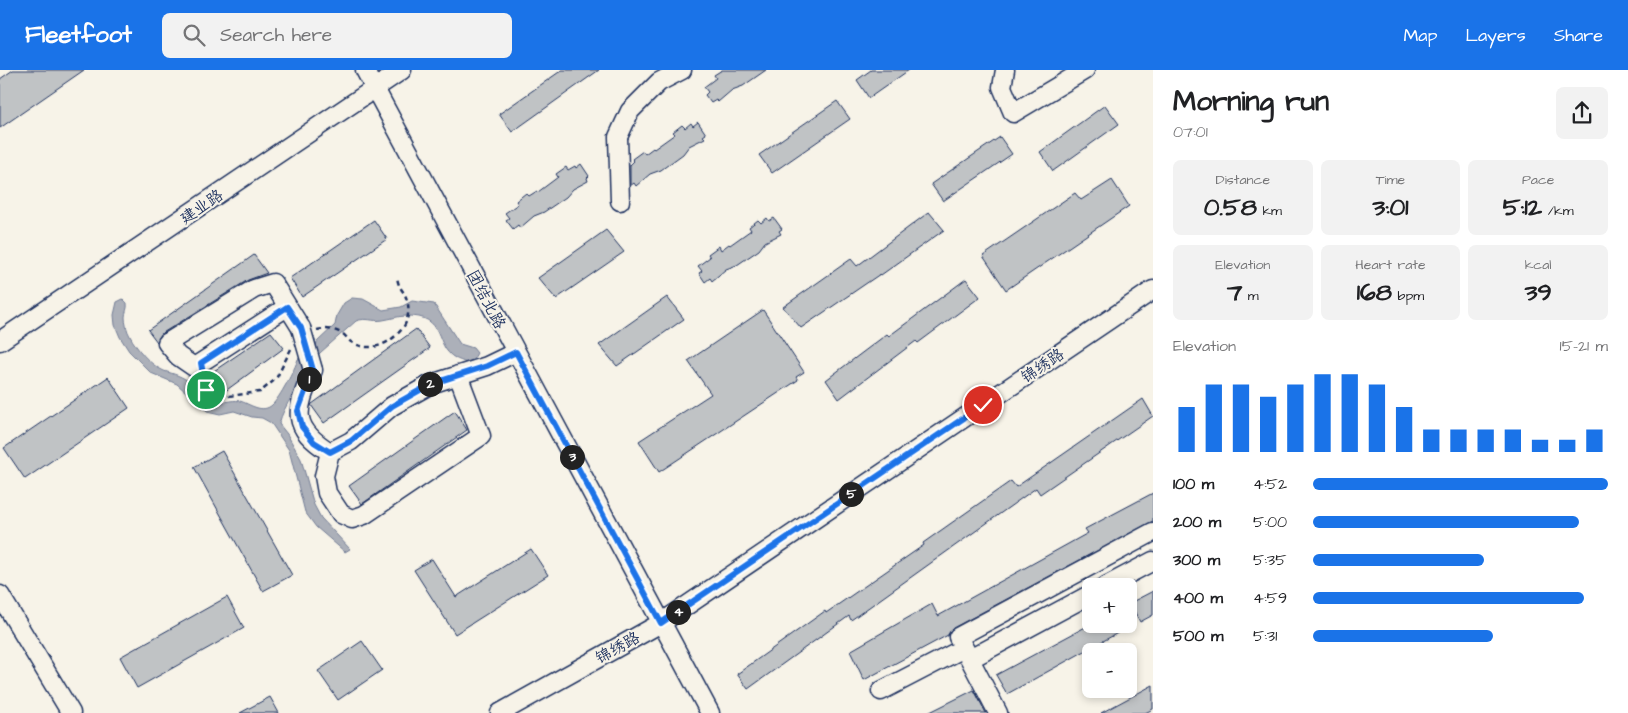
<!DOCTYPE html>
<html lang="en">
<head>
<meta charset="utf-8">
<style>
  body { margin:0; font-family:"Architects Daughter","LXGW WenKai TC",sans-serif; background:#f2f2f2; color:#202124; height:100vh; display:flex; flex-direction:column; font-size:19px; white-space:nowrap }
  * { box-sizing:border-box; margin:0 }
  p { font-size:16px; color:#757577 }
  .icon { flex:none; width:28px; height:28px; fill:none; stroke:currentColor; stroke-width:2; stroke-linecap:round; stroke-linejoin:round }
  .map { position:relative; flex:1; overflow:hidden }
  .sheet { display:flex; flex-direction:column; background:#fff; width:475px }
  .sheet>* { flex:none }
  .buttons { position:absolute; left:1082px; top:508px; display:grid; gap:10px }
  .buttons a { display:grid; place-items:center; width:55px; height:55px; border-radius:8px; background:#fff; box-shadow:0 2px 8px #0003; font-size:25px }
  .pin { position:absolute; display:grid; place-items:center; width:42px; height:42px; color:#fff; margin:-21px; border:2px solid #fff; border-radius:50%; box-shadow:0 1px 5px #0007 }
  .km { position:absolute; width:25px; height:25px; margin:-12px; border-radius:50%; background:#222; color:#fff; font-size:14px; line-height:25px; text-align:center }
  .round { display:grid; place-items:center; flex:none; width:52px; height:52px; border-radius:8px; background:#f2f2f2 }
  .head { display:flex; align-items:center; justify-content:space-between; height:85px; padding:0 20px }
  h1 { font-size:28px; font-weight:700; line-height:38px }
  .stats { display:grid; grid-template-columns:repeat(3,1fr); gap:8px; height:85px; padding:5px 20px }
  .stats div { display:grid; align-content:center; border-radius:8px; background:#f2f2f2; text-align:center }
  .stats b { font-size:25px; font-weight:700 }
  .stats small { font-size:14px; font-weight:400 }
  .stats p { font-size:14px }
  .chart { height:140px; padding:10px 20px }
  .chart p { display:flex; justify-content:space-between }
  .chart svg { width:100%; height:90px; margin-top:5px; stroke:#1a73e8; stroke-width:6 }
  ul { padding:0 20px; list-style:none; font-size:16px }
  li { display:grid; grid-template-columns:80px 60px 1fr; align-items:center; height:38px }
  li i { height:12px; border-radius:6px; background:#1a73e8 }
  header { display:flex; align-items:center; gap:30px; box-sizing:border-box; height:70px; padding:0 25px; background:#1a73e8; color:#fff }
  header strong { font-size:24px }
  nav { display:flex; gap:28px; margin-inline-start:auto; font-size:18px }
  .search { width:350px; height:45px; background:#f2f2f2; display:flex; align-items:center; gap:12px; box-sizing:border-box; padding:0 18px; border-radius:8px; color:#757577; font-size:19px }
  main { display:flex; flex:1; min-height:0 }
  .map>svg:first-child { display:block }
</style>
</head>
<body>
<header>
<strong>Fleetfoot</strong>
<div class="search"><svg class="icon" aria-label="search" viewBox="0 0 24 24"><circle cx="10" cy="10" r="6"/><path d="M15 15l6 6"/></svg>Search here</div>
<nav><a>Map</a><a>Layers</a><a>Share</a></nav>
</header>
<main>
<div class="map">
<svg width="1153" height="643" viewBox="0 0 1153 643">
  <rect width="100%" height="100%" fill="#f7f3e8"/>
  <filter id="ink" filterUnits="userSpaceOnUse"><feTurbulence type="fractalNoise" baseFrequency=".02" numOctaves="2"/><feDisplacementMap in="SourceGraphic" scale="10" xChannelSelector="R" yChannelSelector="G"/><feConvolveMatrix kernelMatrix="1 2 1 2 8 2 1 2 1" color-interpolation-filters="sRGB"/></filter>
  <g filter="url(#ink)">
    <path fill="#acb0b9" stroke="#727c95" d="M 352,228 L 363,229 L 383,240 L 401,237 L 412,231 L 434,234 L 460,274 L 473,278 L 477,283 L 473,290 L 466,293 C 463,291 458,290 455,288 C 433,275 447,245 406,246 C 398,246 390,249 383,250 C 372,252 367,247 356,251 L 303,298 C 300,318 284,334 279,354 L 287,364 L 301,389 L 314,435 L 321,448 L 350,479 L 345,482 L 316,457 L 305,442 L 289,380 L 271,353 L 262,348 L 252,347 L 234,341 L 220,344 L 207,341 L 177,314 L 151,303 L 129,281 L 120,267 L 115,255 L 114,245 L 117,232 L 123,229 L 127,233 C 128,239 125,242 125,247 C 125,253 127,261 130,266 C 136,278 150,295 164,301 C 174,304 182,306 191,313 C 198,319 204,331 214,333 C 222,334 231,329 240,331 C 250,334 262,344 272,335 C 279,329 295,299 298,289 L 315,280 L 317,272 L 335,255 L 337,245 L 344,233 Z"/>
    <path fill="#c0c3c5" stroke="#1b2f5e" d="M 13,0 L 84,0 L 0,58 L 0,9 Z
      M 562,0 L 599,0 L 512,62 L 499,44 Z
      M 722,0 L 766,0 L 743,16 L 732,20 L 718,32 L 716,30 L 711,33 L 705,25 L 708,22 L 704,17 L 716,8 L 714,5 Z
      M 871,0 L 909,0 L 869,28 L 857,10 Z
      M 837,31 L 850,49 L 772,103 L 759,85 Z
      M 1105,35 L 1119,54 L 1053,101 L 1040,82 Z
      M 698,52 L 706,64 L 703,66 L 705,68 L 689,76 L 683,84 L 661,100 L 650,104 L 636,116 L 634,113 L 630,116 L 630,95 L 634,91 L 632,89 L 643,81 L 645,84 L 653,78 L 654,79 L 675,64 L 673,62 L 682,55 L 685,58 L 691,53 L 693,56 Z
      M 1000,67 L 1012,84 L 943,131 L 931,114 Z
      M 581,94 L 589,106 L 587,108 L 588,111 L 573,119 L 566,127 L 544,142 L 534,146 L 520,158 L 518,155 L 513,159 L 506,150 L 509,148 L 505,143 L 518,134 L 516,131 L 526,123 L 529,126 L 537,121 L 538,122 L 558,107 L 556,104 L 566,97 L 568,100 L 575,96 L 576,98 Z
      M 1112,110 L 1129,136 L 1006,220 L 983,186 L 1075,123 L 1081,130 Z
      M 929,142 L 944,160 L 881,205 L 880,204 L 801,258 L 783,237 L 851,189 L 857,196 Z
      M 767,148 L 769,151 L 774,148 L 782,159 L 779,161 L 781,164 L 765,172 L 759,180 L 737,195 L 726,199 L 712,211 L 710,208 L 705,212 L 699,203 L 702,201 L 698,196 L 710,187 L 708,184 L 719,176 L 721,180 L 729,174 L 730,175 L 751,160 L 749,157 L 758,150 L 761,153 Z
      M 374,150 L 387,169 L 302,227 L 290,208 Z
      M 606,160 L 624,182 L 556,229 L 538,208 Z
      M 254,185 L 267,203 L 248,210 L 161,264 L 157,272 L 148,260 Z
      M 966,209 L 980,227 L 918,273 L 916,271 L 839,329 L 826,310 L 887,264 L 889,266 Z
      M 667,227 L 684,249 L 617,296 L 599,275 Z
      M 763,240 L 804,302 L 796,307 L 798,310 L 659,402 L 639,371 L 711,324 L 688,291 Z
      M 416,259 L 430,278 L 324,353 L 311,335 L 312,334 Z
      M 271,262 L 284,278 L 224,322 L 208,305 Z
      M 108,307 L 129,338 L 25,409 L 4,378 Z
      M 1143,329 L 1153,346 L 1040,424 L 1036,418 L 851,550 L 849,546 L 748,619 L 737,604 L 825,541 L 826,543 L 924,475 L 923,473 L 1011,411 L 1016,417 Z
      M 455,341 L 467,360 L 362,434 L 349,416 Z
      M 222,381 L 292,505 L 263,521 L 194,397 Z
      M 1153,423 L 1153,451 L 953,558 L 948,565 L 864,610 L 850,581 L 932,534 L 938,546 L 1088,463 L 1085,459 Z
      M 531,479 L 548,505 L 455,564 L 414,500 L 432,489 L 456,527 Z
      M 1153,521 L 1153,545 L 1140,552 L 1130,533 Z
      M 227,527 L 244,558 L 137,618 L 120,587 Z
      M 1091,554 L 1134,554 L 1007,624 L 996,605 Z
      M 362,571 L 382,600 L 338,630 L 318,601 Z
      M 1153,615 L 1153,639 L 1145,643 L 1101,643 Z
      M 974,620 L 986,643 L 928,643 Z
      M 270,627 L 279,643 L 240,643 Z"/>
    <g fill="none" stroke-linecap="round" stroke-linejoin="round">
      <g stroke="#1b2f5e" stroke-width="21">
        <path id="minor" d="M 365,0 L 710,643
          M 1005,0 L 1002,17 L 1013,43 L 1085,0
          M 620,131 L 618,67 L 630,41 L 659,12 L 682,0
          M 287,237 L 194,297 L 178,286 L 167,273 L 254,219 L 273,213 L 301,258
          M 0,271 L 402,0
          M 313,300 C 297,339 288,356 330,382 L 351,371 L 392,336 L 431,314 L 487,296 L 516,282
          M 330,382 L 324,406 L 327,423 L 341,444 L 352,449 L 364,445 L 481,366 L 458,305
          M 1106,516 L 1153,491
          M 0,525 L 71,643
          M 964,578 L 958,567 L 1153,462
          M 970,589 L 1091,524
          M 881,621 L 964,578 L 998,643
          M 500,643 L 661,553 L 1153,220"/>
      </g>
      <path stroke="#1b2f5e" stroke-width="2.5" stroke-dasharray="5 4" stroke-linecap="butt" d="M 317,260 C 327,258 334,259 343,264 C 346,266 348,270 351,272 C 370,283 389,275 402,259 C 408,252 410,239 407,230 C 404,220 398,219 397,206
        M 204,309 L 207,320 L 212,326 L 221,327 L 260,322 L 276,309 L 291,279"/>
      <use href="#minor" stroke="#f7f3e8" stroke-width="18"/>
      <g stroke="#1b2f5e" stroke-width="21" stroke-linecap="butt">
        <path id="minor-bridge" d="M 301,258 L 313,300"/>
      </g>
      <use href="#minor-bridge" stroke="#f7f3e8" stroke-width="18"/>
    </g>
  </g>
  <g fill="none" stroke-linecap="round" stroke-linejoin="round" filter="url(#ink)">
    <g stroke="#fff" stroke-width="10">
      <path id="route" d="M 206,320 L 201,293 L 287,237 L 301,258 L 313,300 L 298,341 L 302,357 L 314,372 L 330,382 L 351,371 L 392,336 L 431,314 L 487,296 L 516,282 L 661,553 L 983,335"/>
    </g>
    <use href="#route" stroke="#1a73e8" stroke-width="6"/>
  </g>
  <g text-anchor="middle" stroke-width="4" stroke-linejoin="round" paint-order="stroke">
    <g font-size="16" fill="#1b2f5e" stroke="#f7f3e8">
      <text transform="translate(201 136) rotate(-34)" y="6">建业路</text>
      <text transform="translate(487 229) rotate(62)" y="6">团结北路</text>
      <text transform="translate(1042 295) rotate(-34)" y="6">锦绣路</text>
      <text transform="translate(617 577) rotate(-29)" y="6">锦绣路</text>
    </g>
  </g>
</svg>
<div class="buttons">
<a>+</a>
<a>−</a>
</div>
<div class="pin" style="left:206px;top:320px;background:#1e9e55"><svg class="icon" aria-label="arrive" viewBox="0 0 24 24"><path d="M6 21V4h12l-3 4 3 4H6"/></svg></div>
<div class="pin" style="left:983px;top:335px;background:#d93025"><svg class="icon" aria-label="check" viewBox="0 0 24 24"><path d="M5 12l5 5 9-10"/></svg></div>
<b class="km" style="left:309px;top:309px">1</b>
<b class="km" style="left:430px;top:314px">2</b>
<b class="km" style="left:572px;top:387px">3</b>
<b class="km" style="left:678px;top:542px">4</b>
<b class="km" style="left:851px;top:424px">5</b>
</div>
<section class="sheet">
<div class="head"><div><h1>Morning run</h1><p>07:01</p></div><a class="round"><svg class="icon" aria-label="share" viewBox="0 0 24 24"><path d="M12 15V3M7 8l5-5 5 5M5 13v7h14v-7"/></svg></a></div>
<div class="stats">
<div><p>Distance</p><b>0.58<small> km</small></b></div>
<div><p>Time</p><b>3:01</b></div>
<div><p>Pace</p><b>5:12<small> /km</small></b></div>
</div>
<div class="stats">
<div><p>Elevation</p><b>7<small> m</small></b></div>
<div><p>Heart rate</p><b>168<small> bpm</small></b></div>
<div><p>kcal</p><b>39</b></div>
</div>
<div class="chart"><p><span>Elevation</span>15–21 m</p>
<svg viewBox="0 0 160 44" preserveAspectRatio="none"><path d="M5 44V22M15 44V11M25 44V11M35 44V17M45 44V11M55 44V6M65 44V6M75 44V11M85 44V22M95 44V33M105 44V33M115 44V33M125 44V33M135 44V38M145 44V38M155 44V33"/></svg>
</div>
<ul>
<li><b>100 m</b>4:52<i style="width:100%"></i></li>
<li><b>200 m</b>5:00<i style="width:90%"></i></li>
<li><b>300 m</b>5:35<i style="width:58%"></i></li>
<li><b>400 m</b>4:59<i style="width:92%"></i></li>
<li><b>500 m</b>5:31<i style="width:61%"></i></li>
</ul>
</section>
</main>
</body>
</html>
